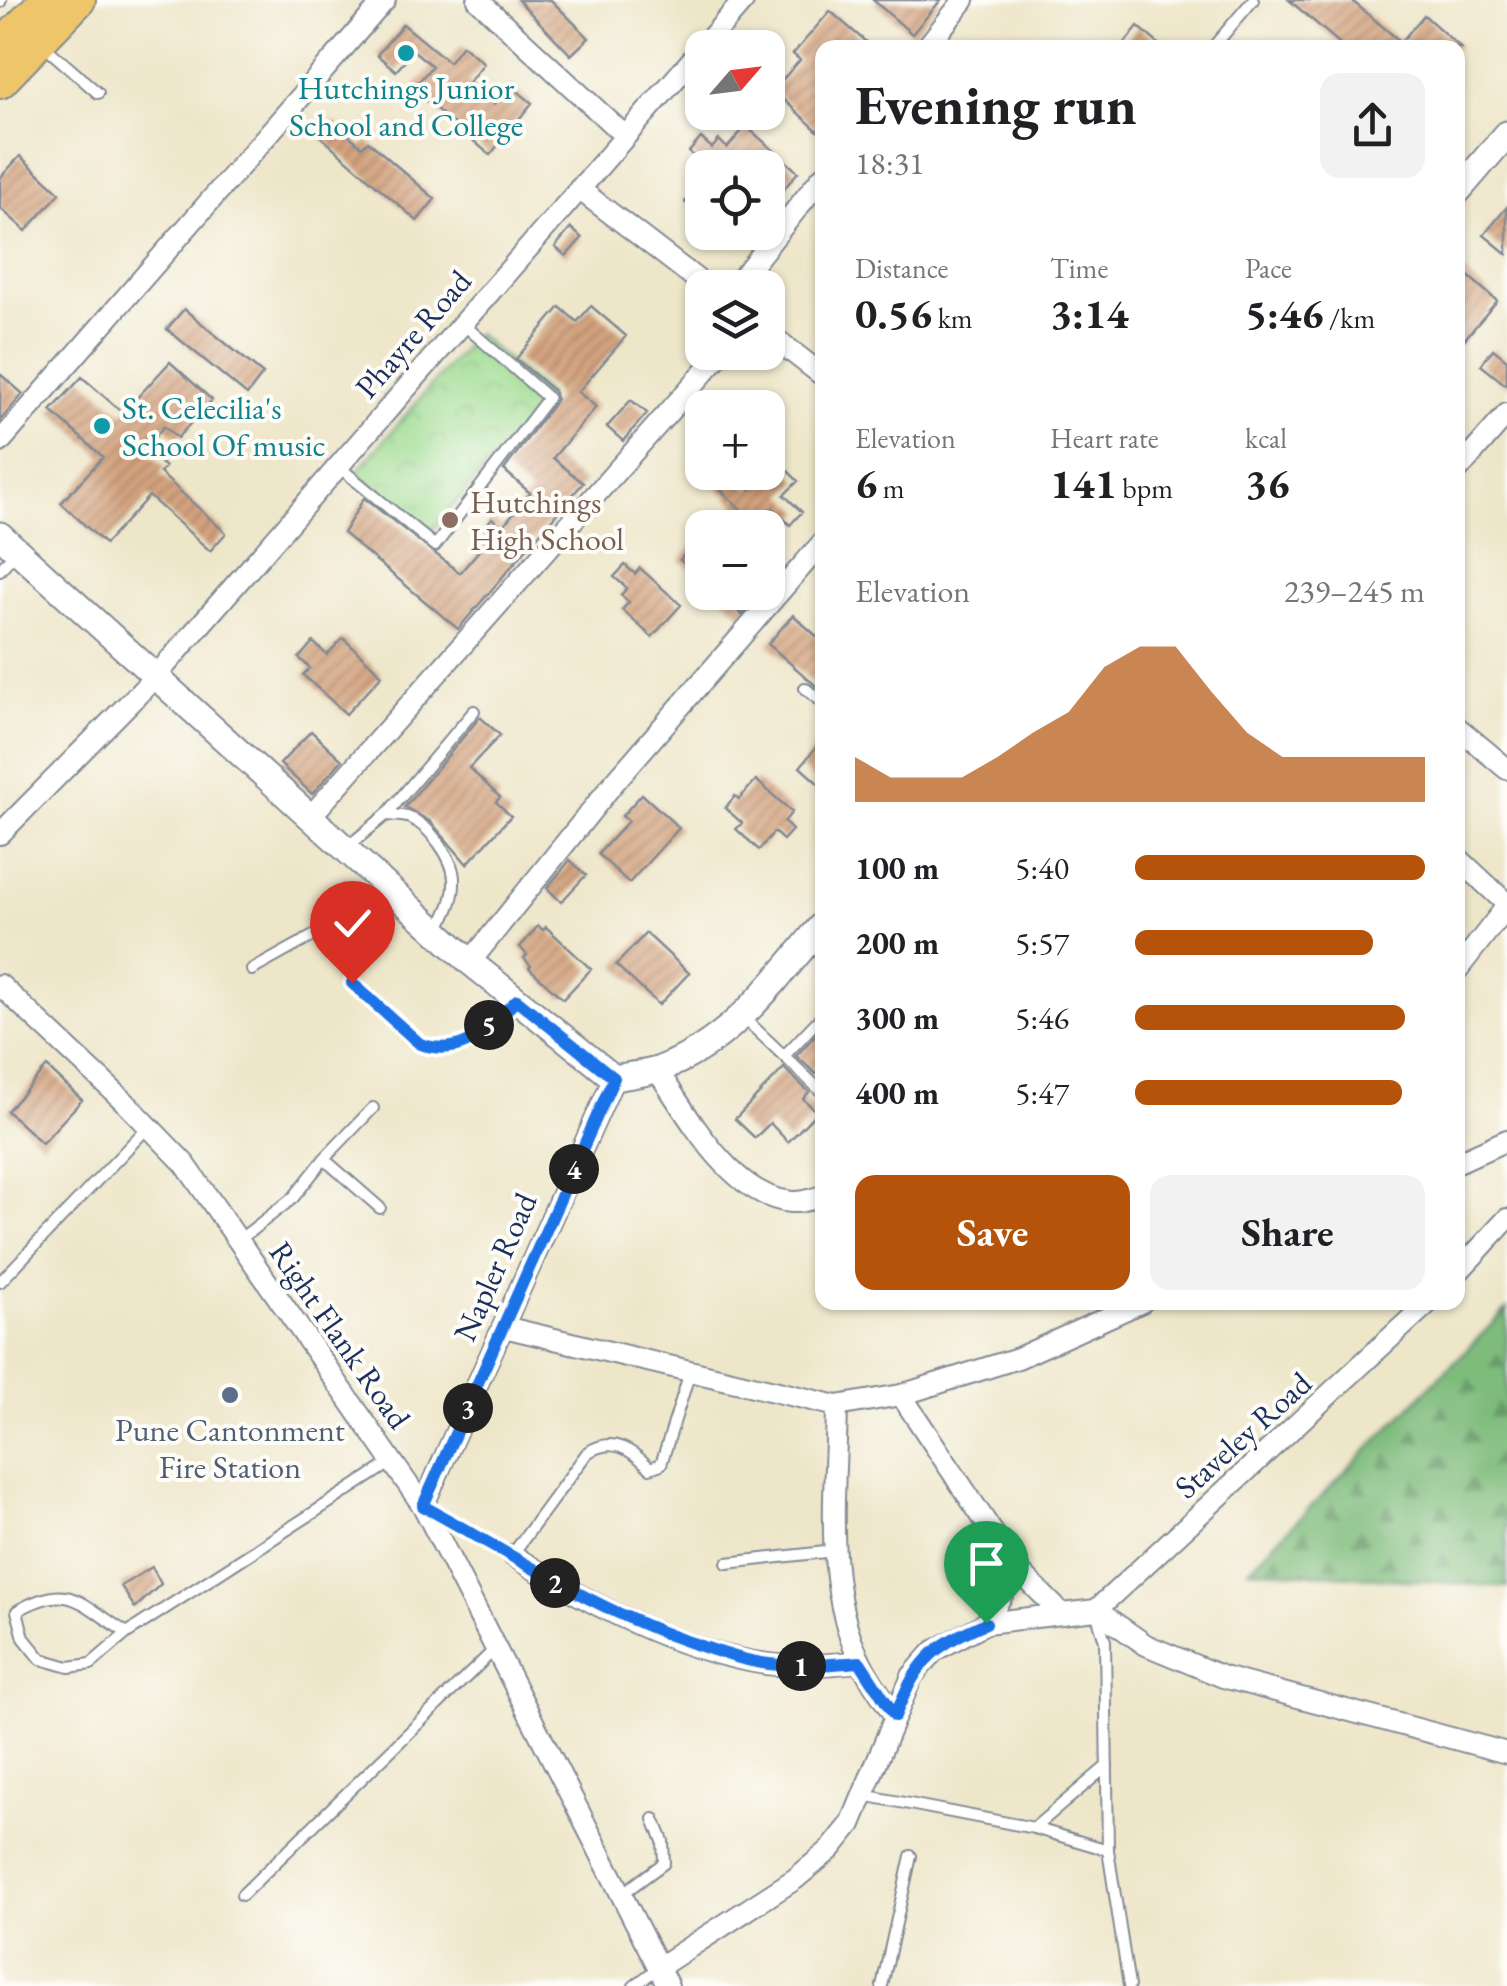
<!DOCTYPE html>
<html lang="en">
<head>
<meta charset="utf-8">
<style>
  body { margin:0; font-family:"EB Garamond",serif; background:#f2f2f2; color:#202124; height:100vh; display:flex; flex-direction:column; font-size:38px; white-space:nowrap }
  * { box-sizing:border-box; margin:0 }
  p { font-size:32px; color:#757577 }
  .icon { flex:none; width:55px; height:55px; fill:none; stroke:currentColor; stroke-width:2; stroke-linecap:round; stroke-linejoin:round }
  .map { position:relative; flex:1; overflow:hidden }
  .details { position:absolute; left:815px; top:40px; width:650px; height:1270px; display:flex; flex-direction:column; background:#fff; border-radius:20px; box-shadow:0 2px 8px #0004 }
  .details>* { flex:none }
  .needle { width:65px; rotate:62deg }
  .fabs { position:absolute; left:685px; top:30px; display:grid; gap:20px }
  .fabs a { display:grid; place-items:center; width:100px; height:100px; border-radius:20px; background:#fff; box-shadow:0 2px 8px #0004; font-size:50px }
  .pin { position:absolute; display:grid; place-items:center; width:85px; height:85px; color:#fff; margin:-102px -42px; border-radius:50% 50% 50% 0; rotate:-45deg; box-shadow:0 0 10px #0007 }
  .pin .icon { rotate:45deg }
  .km { position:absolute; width:50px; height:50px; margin:-25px; border-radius:50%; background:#222; color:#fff; font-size:28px; line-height:50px; text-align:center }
  .round { display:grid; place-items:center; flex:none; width:105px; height:105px; border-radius:20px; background:#f2f2f2 }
  .headline { display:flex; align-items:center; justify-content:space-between; height:170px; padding:0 40px }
  h1 { font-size:55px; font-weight:700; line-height:75px }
  .stats { display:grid; grid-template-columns:repeat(3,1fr); gap:15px; height:170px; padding:10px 40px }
  .stats div { display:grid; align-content:center }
  .stats b { font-size:42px; font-weight:700 }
  .stats small { font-size:28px; font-weight:400 }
  .stats p { font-size:28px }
  .chart { height:280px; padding:20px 40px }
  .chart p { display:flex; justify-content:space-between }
  .chart svg { width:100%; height:180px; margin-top:10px; fill:#b45309; opacity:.7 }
  .action { display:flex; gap:20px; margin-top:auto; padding:20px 40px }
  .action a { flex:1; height:115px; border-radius:20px; background:#b45309; color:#fff; font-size:40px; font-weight:700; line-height:115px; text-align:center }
  .action a+a { background:#f2f2f2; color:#202124 }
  ul { padding:0 40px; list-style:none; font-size:32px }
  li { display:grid; grid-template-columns:160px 120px 1fr; align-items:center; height:75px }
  li i { height:25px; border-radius:12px; background:#b45309 }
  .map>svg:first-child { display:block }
</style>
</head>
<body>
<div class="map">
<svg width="1507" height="1986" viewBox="0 0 1507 1986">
  <defs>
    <pattern id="forest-firs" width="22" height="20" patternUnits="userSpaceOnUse" patternTransform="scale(2.5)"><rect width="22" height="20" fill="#7ebc7b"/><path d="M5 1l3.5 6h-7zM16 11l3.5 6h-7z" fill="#669968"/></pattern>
    <pattern id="park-crowns" width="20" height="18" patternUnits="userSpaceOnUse" patternTransform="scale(2.5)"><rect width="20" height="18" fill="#9edc91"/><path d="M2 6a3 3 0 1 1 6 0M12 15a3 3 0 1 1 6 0" fill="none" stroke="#88bd7f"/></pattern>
    <pattern id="building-hatch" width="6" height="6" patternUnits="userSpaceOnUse" patternTransform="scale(2.5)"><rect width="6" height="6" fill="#d4a37e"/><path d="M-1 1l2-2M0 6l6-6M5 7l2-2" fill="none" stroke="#ab856a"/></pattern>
  </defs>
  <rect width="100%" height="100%" fill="#fdfcf7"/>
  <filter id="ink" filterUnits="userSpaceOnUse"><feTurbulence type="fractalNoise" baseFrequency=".01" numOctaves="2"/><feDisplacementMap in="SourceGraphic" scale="20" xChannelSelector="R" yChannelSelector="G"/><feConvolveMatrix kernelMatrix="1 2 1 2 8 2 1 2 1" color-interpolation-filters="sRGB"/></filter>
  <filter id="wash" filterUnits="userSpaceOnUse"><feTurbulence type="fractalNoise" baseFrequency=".0048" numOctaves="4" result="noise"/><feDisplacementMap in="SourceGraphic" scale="40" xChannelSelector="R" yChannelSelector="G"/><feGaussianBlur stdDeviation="2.25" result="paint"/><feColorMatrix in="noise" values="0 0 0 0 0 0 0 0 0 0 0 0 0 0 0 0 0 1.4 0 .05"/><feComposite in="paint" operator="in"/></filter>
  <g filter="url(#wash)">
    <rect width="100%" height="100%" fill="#eee6c9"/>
    <path fill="url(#forest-firs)" stroke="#4c766c" stroke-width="2.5" d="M 1507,1309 L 1507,1587 L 1249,1569 Z"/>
    <path fill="url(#park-crowns)" stroke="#5c8678" stroke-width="2.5" d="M 476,334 L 548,396 L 428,535 L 356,473 Z"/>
    <g id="blocks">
      <path fill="url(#building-hatch)" d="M 518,0 L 551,0 L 589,38 L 571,55 Z
        M 873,0 L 941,0 L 912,34 Z
        M 1289,0 L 1351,0 L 1401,42 L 1424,15 L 1461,48 L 1345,48 Z
        M 830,11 L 873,48 L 822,48 L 822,135 L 773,90 L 800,60 L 793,54 Z
        M 403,24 L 449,62 L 462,45 L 484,63 L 468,83 L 494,104 L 510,85 L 532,103 L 490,155 L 421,96 L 423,93 L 415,86 L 432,66 L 414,51 L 396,71 L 377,55 Z
        M 1138,26 L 1163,48 L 1121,48 Z
        M 333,121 L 362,147 L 368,141 L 435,199 L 417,221 L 320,136 Z
        M 746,126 L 798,172 L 768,208 L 768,168 L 707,168 L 689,152 L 701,138 L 712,148 L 719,140 L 727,148 Z
        M 20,156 L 60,193 L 26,231 L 0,208 L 0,178 Z
        M 702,181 L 702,217 L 685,202 Z
        M 1507,207 L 1507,254 L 1484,235 Z
        M 571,228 L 582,238 L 566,256 L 555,247 Z
        M 1458,267 L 1497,301 L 1458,347 Z
        M 591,306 L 626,336 L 578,392 L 596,407 L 553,458 L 583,483 L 458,629 L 343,533 L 364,498 L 460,573 L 492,535 L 484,528 L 492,518 L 502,527 L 530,493 L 504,470 L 556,400 L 554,391 L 516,359 L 560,307 L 577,322 Z
        M 184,309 L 263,374 L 247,395 L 167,329 Z
        M 1493,349 L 1507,360 L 1507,386 L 1481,365 Z
        M 170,362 L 212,400 L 177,438 L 164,426 L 145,449 L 165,467 L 160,473 L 226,533 L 210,551 L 149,496 L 105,544 L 61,503 L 103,457 L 51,411 L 82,377 L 123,413 Z
        M 0,374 L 23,394 L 0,421 Z
        M 631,400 L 647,413 L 623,441 L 607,427 Z
        M 768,451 L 798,481 L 784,495 L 802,512 L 790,525 L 773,508 L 757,525 L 702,472 L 732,472 L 750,489 L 768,472 Z
        M 702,534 L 702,580 L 680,560 Z
        M 625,565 L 635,574 L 640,568 L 681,605 L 652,637 L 622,610 L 629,602 L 621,595 L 627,588 L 614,577 Z
        M 717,592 L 761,592 L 742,615 Z
        M 793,615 L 822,641 L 822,691 L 768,644 Z
        M 343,638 L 382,675 L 346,714 L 303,675 L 310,668 L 299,658 L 313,642 L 327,655 Z
        M 480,717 L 500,735 L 469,768 L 500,797 L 496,802 L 511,816 L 467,864 L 431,822 L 405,807 Z
        M 311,731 L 342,760 L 312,794 L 280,764 Z
        M 822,740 L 822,787 L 800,767 Z
        M 756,780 L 792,812 L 784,822 L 792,830 L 783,840 L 774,832 L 759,850 L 736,829 L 742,823 L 725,808 L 735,796 L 739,799 Z
        M 642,794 L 679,828 L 629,883 L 598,854 L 628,821 L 622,816 Z
        M 570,860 L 586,875 L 561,902 L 547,888 Z
        M 538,926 L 543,930 L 546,927 L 591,969 L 563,999 L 529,968 L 531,966 L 524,958 L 527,955 L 520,947 Z
        M 646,933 L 689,973 L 659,1005 L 616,965 Z
        M 822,1028 L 822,1067 L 816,1074 L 796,1056 Z
        M 47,1067 L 82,1100 L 42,1143 L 7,1111 Z
        M 784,1068 L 809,1092 L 803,1099 L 817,1112 L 788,1142 L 770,1123 L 755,1138 L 735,1119 Z
        M 152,1567 L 161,1584 L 135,1608 L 121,1586 Z"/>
    </g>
  </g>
  <g filter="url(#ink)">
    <use href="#blocks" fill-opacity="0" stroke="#848a94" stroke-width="2.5"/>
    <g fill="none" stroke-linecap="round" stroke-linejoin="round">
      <g stroke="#848a94" stroke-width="14">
        <path id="service" d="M 0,2 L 1,0
          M 43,45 L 98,93
          M 1214,46 L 1253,0
          M 338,466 L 435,546 L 548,398 L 463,324
          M 0,570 L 16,551
          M 805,688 L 822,702
          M 386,815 C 393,816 403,815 410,818 C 430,826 454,859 454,880 C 455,899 446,915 437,932
          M 346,848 L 386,815 L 474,711
          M 252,970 L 392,892
          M 352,983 C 378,1006 425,1064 462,1046 C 482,1037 500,1015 516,1000
          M 744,1018 L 822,1092
          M 784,1056 L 822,1016
          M 324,1159 L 380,1208
          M 239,1240 L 293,1198 L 324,1159 L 373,1108
          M 0,1282 L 149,1126
          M 428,1509 L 512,1555 L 587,1453 C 612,1436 631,1449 650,1468 L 661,1464 L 690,1372
          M 727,1563 L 834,1551
          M 1097,1615 L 1105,1641 L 1108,1850 L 1129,1986
          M 127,1633 C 80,1604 71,1580 17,1611 L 24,1638 L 41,1659 L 69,1667 L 91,1664 L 127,1633 L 392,1462
          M 863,1795 L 1034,1828 L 1108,1850
          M 1034,1828 L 1107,1766
          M 622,1894 L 664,1863 L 663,1841 L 654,1819
          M 242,1895 L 495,1649
          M 634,1986 L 658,1968
          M 882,1986 L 911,1856"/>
      </g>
      <g stroke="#848a94" stroke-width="24">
        <path id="minor" d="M 478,0 L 625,136
          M 926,48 L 964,0
          M 579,189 L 708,288
          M 734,288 L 822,177
          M 768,333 L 822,375
          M 0,442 L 385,0
          M 1458,470 L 1507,414
          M 1458,728 L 1507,769
          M 310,817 L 722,352
          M 0,834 L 156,676 L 744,0
          M 1458,858 L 1507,904
          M 470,962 L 612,785 L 822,543
          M 1458,969 L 1507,906
          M 0,985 L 126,1103 L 185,1164 L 423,1506 L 668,1986
          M 657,1070 C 688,1115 731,1197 792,1202 C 802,1203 813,1199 822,1196
          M 1458,1162 L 1507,1140
          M 1458,1272 L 1507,1219
          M 504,1327 L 837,1406 L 901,1395 L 1018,1358 L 1142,1302
          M 901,1395 L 1017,1569 L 1062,1614
          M 837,1406 C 836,1489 822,1588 862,1664 C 871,1682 884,1699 895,1716
          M 423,1506 L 614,1078
          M 512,1555 C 585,1602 680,1652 767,1664 C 798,1668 830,1664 860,1662
          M 1096,1610 L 1429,1302
          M 986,1623 L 1017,1569
          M 659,1967 L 795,1879 L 831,1849 L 851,1824 L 912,1676 L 934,1651 L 986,1623 L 1096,1610 L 1146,1645 L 1223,1677 L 1507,1753"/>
      </g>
      <g stroke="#848a94" stroke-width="29">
        <path id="tertiary" d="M 1458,191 L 1507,134
          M 0,535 L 470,962 L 614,1078 C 629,1075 645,1074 660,1069 C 732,1042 774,981 822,925"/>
      </g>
      <g stroke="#848a94" stroke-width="36">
        <path id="primary" d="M 0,48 L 46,0
          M 0,82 L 79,0"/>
      </g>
      <use href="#service" stroke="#fff" stroke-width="10"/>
      <use href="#minor" stroke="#fff" stroke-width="20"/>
      <use href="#tertiary" stroke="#fff" stroke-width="25"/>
      <use href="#primary" stroke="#eec569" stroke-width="32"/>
    </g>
  </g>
  <g fill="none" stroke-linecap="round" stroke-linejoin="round" filter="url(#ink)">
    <g stroke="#fff" stroke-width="20">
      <path id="route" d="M 352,983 L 420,1044 C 466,1059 486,1028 517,1000 L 614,1078 L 423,1506 C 513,1555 598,1612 695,1644 C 719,1652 744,1661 769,1664 C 799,1668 830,1664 860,1662 L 895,1716 C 917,1662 931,1646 986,1623"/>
    </g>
    <use href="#route" stroke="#1a73e8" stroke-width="12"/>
  </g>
  <g fill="#0f9aa8" stroke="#fdfcf7" stroke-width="4">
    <circle cx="406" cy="53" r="10"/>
    <circle cx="102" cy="426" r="10"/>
  </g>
  <circle fill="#8d6e63" stroke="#fdfcf7" stroke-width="4" cx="450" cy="520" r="10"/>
  <circle fill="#5c6f8a" stroke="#fdfcf7" stroke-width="4" cx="230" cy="1395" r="10"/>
  <g text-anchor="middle" stroke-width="8" stroke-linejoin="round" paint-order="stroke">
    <g font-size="32" fill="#0d838f" stroke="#fdfcf7">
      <text x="406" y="99">Hutchings Junior<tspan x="406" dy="37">School and College</tspan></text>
      <text x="122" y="419" text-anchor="start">St. Celecilia's<tspan x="122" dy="37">School Of music</tspan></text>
    </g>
    <g font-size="32" fill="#1b2f5e" stroke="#fdfcf7">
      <text transform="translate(413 334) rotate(-49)" y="11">Phayre Road</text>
      <text transform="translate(495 1267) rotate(-66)" y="11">Napler Road</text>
      <text transform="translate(340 1335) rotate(55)" y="11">Right Flank Road</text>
      <text transform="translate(1243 1435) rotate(-42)" y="11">Staveley Road</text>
    </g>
    <g font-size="32" fill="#785e54" stroke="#fdfcf7" text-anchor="start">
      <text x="470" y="513">Hutchings<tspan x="470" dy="37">High School</tspan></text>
    </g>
    <g font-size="32" fill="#4e5e75" stroke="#fdfcf7">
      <text x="230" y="1441">Pune Cantonment<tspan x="230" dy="37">Fire Station</tspan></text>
    </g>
  </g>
</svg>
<div class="fabs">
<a><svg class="needle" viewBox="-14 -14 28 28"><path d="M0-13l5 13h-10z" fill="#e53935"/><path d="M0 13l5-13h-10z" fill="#757577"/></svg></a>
<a><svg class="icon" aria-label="locate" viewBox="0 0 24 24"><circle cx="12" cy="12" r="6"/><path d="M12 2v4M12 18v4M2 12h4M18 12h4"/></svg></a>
<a><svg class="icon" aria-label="layers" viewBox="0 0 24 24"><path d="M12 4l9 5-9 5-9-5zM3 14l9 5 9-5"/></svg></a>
<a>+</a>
<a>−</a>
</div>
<div class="pin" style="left:986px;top:1623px;background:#1e9e55"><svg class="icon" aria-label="arrive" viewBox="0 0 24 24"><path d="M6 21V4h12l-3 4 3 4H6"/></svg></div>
<div class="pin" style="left:352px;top:983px;background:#d93025"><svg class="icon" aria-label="check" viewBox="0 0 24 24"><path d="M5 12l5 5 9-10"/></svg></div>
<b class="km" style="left:801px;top:1666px">1</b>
<b class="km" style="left:555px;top:1583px">2</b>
<b class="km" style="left:468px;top:1408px">3</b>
<b class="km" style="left:574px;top:1169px">4</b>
<b class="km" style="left:489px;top:1025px">5</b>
<section class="details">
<div class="headline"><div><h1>Evening run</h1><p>18:31</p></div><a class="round"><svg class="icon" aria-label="share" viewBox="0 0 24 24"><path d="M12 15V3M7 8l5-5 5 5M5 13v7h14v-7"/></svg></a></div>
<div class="stats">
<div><p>Distance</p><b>0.56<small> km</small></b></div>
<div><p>Time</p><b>3:14</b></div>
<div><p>Pace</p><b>5:46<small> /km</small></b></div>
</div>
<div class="stats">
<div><p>Elevation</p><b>6<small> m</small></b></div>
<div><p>Heart rate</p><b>141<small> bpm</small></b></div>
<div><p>kcal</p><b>36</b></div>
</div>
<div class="chart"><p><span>Elevation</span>239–245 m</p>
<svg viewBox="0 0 160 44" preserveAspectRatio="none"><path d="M0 44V33L10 38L20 38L30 38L40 33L50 27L60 22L70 11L80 6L90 6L100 17L110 27L120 33L130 33L140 33L150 33L160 33V44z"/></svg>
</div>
<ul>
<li><b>100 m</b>5:40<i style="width:100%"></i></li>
<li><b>200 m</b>5:57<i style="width:82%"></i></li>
<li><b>300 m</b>5:46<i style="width:93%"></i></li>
<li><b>400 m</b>5:47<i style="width:92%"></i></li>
</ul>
<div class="action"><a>Save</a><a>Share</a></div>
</section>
</div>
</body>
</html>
